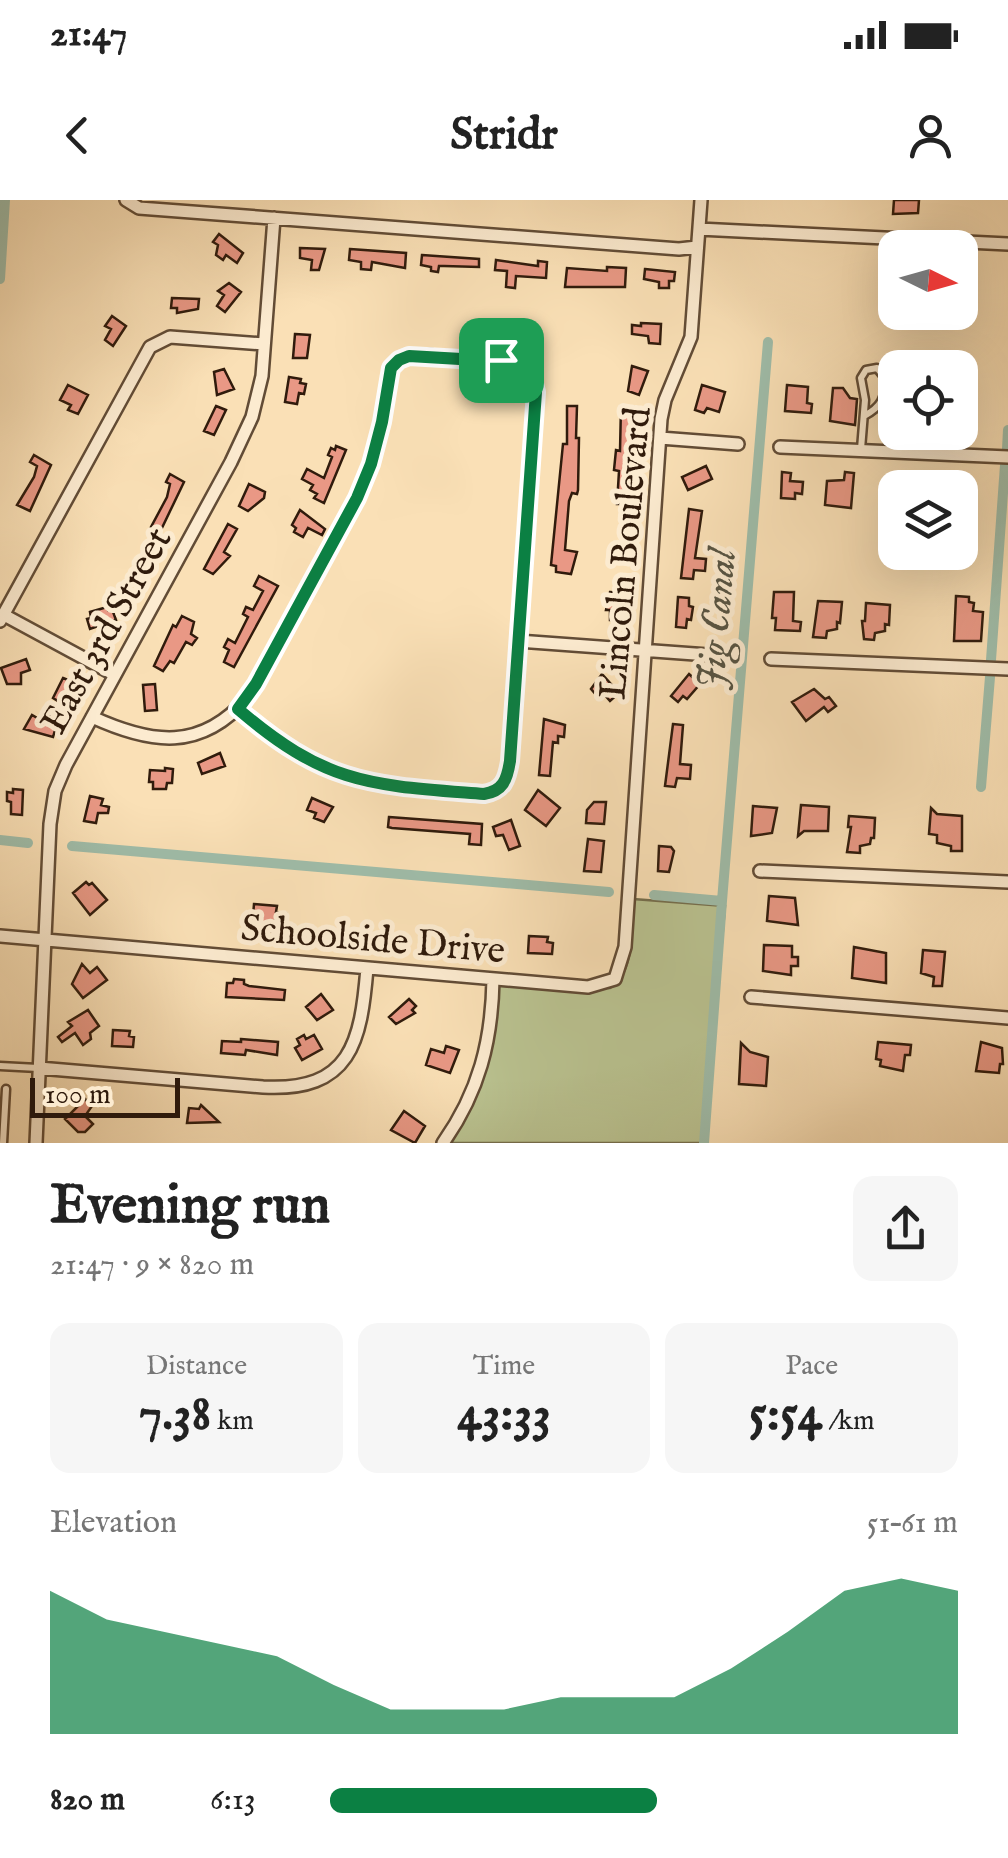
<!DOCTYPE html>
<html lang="en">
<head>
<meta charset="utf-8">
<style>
  body { margin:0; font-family:"IM FELL English",serif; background:#f6f6f6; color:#222; height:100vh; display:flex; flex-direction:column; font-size:38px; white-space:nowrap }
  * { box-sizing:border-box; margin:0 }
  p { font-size:32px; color:#767676 }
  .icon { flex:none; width:55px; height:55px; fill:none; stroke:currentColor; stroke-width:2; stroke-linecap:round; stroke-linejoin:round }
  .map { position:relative; height:943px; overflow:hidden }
  .drawer { display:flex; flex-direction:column; background:#fff; flex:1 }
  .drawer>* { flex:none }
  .needle { width:65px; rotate:95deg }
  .tools { position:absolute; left:878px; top:30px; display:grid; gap:20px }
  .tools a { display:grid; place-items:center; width:100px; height:100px; border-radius:20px; background:#fff; box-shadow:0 10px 40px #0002; font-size:50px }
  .scale { position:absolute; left:30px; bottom:25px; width:150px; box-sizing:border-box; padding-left:10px; border:5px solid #301b0c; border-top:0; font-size:28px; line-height:35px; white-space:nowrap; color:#301b0c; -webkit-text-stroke:8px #fcebd0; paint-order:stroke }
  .pin { position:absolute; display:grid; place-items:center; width:85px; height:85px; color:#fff; margin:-42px; border-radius:20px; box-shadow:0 5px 15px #0006 }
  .round { display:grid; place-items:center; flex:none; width:105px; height:105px; border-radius:20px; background:#f6f6f6 }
  .headline { display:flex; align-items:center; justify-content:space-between; height:170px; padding:0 50px }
  h1 { font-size:55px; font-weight:700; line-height:75px }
  .metrics { display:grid; grid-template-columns:repeat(3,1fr); gap:15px; height:170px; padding:10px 50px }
  .metrics div { display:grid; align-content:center; border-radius:20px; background:#f6f6f6; text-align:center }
  .metrics b { font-size:50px; font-weight:700 }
  .metrics small { font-size:28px; font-weight:400 }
  .metrics p { font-size:28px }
  .chart { height:280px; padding:20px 50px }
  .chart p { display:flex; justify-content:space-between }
  .chart svg { width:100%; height:180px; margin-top:10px; fill:#0b8043; opacity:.7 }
  ul { padding:0 50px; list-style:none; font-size:32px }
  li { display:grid; grid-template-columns:160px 120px 1fr; align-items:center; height:75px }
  li i { height:25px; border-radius:12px; background:#0b8043 }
  .status { display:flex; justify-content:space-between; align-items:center; height:70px; padding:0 50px; background:#fff; direction:ltr }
  .status svg { height:28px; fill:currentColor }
  header { display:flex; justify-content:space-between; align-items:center; height:130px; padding:0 50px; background:#fff; font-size:45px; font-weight:700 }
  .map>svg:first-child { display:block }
</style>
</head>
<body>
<div class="status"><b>21:47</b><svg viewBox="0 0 49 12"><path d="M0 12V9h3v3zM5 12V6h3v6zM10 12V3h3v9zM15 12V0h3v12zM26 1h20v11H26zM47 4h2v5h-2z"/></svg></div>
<header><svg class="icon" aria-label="back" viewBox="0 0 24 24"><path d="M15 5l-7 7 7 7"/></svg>Stridr<svg class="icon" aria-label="person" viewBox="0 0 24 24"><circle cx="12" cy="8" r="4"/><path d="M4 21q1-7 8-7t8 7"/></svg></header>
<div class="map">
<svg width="1008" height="943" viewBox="0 0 1008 943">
  <rect width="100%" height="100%" fill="#fae0b6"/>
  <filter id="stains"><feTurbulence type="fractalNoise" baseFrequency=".002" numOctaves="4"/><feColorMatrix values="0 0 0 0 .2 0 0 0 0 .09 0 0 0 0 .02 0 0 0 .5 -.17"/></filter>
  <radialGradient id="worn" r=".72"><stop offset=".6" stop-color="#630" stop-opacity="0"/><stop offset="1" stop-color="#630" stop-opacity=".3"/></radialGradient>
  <path fill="#bac391" stroke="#756f4e" stroke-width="2.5" d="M 633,699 L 725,706 L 705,943 L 450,943 C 485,886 491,850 499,784 L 610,788 C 636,771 631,727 633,699 Z"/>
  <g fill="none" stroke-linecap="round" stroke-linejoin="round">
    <path stroke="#9fbdaa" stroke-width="10" d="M 0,79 L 5,0
      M 1007,249 L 1008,230
      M 991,460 L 1005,265
      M 981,587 L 990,477
      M 0,640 L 28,643
      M 72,646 L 609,692
      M 654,695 L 722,701 L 704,943
      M 722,701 L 768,142"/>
  </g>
  <path fill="#e99885" stroke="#301b0c" stroke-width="2.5" d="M 894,0 L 919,0 L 918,13 L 893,14 Z
    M 219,34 L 243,53 L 237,63 L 226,55 L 223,60 L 216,55 L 218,45 L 213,42 Z
    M 300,48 L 325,49 L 319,70 L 311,70 L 312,60 L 300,58 Z
    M 350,49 L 406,53 L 405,68 L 372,62 L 371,70 L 361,69 L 361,62 L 349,60 Z
    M 422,55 L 479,59 L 479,67 L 444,66 L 439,66 L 438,72 L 431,71 L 431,67 L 421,65 Z
    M 496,60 L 538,66 L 538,61 L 547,62 L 546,78 L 516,76 L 515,88 L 506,87 L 507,71 L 495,70 Z
    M 607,67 L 626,68 L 625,87 L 565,87 L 567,68 L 607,71 Z
    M 645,69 L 675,72 L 674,81 L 669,81 L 669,88 L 659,88 L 659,82 L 644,79 Z
    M 229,83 L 241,92 L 225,112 L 217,106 L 224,95 L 218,91 Z
    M 172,98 L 199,99 L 198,109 L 177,113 L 177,108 L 171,108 Z
    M 112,116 L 126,126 L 113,146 L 105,140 L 111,129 L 105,126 Z
    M 641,123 L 661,124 L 660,144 L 649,143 L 648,136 L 632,134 L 632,125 L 641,126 Z
    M 295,134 L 310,135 L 307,158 L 293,158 Z
    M 632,166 L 648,171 L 639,195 L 628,191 Z
    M 224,169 L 234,189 L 217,195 L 214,172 Z
    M 289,177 L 301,179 L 300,183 L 306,184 L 304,194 L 299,193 L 297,204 L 285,202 Z
    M 68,185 L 88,195 L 78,214 L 68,210 L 71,205 L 60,200 Z
    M 702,185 L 725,192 L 719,212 L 707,208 L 704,213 L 695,210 Z
    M 787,185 L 808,187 L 807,203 L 812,204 L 811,213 L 785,211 Z
    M 833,188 L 843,188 L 850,198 L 857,199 L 855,225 L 830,221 Z
    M 216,206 L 226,210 L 214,235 L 204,231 Z
    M 567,206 L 577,206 L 576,238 L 579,238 L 578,290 L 577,294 L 572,293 L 569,301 L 565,350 L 577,352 L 571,374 L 556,372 L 556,366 L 551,365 L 563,244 L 567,244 Z
    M 621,206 L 634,207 L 634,212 L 637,212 L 636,224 L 633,224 L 627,304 L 617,304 L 619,271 L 614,270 L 616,250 L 620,251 Z
    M 336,246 L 346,250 L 324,303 L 314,298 L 317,294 L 310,290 L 313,285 L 302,279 L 307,269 L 324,278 L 332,257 L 328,255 L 331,248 L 335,250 Z
    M 34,255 L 51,265 L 30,311 L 17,305 L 34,277 L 37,266 L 30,262 Z
    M 706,266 L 712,279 L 688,290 L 682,277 Z
    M 782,272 L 791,273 L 790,281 L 803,282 L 802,294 L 795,293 L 795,299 L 781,298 Z
    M 845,272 L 854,273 L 851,308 L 825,305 L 827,281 L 844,280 Z
    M 170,274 L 184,282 L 160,332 L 151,327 L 167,297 L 170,284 L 166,282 Z
    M 249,284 L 265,292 L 264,298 L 248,311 L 239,306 Z
    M 689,309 L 702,311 L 695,358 L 706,359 L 705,371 L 694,370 L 693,379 L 681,378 Z
    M 300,310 L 325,329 L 322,335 L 308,328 L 303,337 L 294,332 L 296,328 L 292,325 Z
    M 228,324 L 237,329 L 224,352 L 230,356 L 213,374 L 204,369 Z
    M 259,376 L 278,386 L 234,467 L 224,462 L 229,450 L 224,447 L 228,439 L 235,443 L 248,417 L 243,414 L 246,407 L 253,410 L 263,391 L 254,386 Z
    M 610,392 L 622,393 L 620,420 L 610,420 L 610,410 L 606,410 Z
    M 774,392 L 794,392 L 793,421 L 801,422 L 800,431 L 775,430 L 776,418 L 772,418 Z
    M 956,396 L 969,397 L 969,402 L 974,403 L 973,411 L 983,412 L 981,441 L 954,441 Z
    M 678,397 L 689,398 L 689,406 L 693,407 L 691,420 L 687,419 L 686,428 L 676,427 Z
    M 818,401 L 842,402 L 840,423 L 837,422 L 837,429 L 827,431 L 826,438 L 813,437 Z
    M 866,403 L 890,405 L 889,425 L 885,424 L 885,431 L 875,433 L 874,440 L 864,439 L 862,421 L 865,421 Z
    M 107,407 L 108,410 L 112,409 L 116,420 L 90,429 L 87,419 L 91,418 L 90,412 Z
    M 182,416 L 194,422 L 191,434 L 197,438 L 192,445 L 186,442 L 174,463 L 170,461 L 163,471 L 154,466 L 173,425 L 176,427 Z
    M 26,459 L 30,470 L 21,473 L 21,484 L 7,484 L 1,468 Z
    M 602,474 L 619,493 L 610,501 L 603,493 L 598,497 L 591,489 Z
    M 689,474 L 700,484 L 687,499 L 683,496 L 678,502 L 671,496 Z
    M 63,478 L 78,484 L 66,506 L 53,498 Z
    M 155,484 L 157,510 L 145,511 L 143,485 Z
    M 814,489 L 825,499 L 829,497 L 836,506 L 828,512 L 824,507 L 806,521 L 792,502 Z
    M 43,512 L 58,520 L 53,537 L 24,529 L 32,515 L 39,519 Z
    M 544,519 L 565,525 L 564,537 L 558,536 L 558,543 L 553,542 L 550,576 L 539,575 Z
    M 673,524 L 683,525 L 680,564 L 691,565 L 690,579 L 677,578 L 675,587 L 665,586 Z
    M 220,553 L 225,566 L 202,574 L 198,563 Z
    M 165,568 L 173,569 L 172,583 L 167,583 L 166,589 L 153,589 L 153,582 L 149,582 L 150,570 L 165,571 Z
    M 13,589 L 23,590 L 22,615 L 11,614 L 11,602 L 7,601 L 7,592 L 13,593 Z
    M 538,590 L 560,608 L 546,626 L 525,610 Z
    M 90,596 L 103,599 L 101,605 L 109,607 L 108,613 L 98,613 L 96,623 L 84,621 Z
    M 312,598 L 333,607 L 324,622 L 314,618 L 316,613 L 307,610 Z
    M 594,602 L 606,602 L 604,624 L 586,623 L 587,610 Z
    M 801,605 L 829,607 L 828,631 L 804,631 L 798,636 Z
    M 753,606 L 777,608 L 772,633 L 751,636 Z
    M 931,608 L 937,614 L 962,616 L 962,651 L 951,651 L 951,646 L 937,643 L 937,635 L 929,634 Z
    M 849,616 L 875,618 L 874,638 L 871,638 L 870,644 L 860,646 L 860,653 L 847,652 L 851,627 L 848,627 Z
    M 389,617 L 482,624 L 481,645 L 469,644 L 470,634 L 392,628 L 388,627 Z
    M 511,620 L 520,646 L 509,650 L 503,635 L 496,636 L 493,627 Z
    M 588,639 L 604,641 L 601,672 L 584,671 Z
    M 659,646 L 671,647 L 674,651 L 669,672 L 658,671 Z
    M 86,682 L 89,685 L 92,683 L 107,700 L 90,715 L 73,693 Z
    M 769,696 L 795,698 L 798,725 L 767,721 Z
    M 254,704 L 277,706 L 276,712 L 286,713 L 285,722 L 275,721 L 275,732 L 252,728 Z
    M 529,736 L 548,737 L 547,742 L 553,743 L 552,754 L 528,753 Z
    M 764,745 L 792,746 L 792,757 L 798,757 L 798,766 L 791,766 L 791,775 L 763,771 Z
    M 854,747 L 886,753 L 886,783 L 852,778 Z
    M 923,750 L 945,752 L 942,786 L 933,786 L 934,777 L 921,773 Z
    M 82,764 L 90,773 L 97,767 L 107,780 L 83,798 L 72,784 Z
    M 234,779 L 244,780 L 244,784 L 249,786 L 285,790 L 284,800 L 226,797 L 227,783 L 233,783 Z
    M 321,794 L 333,810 L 317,820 L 306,807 Z
    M 409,799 L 416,806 L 412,810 L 415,813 L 396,824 L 389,817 Z
    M 88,810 L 99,826 L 90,833 L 91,839 L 83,845 L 75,833 L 62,842 L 58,837 L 72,826 L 68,822 Z
    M 113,830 L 130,831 L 129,836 L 134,837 L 133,847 L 112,846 Z
    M 304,835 L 306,839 L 314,835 L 322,849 L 302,860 L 295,848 L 300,845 L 297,839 Z
    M 241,839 L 278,842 L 277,855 L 246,850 L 245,855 L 221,853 L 222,841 L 241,842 Z
    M 878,842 L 911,845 L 910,855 L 905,855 L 903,871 L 880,866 L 881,860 L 876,859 Z
    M 981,842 L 1002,848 L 1003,864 L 1000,864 L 999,873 L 976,871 Z
    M 741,843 L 750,852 L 768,857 L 766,886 L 739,884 Z
    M 446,846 L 459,850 L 450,873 L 426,865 L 431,849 L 444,853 Z
    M 85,899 L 92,906 L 85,916 L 93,924 L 85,932 L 78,932 L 65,919 Z
    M 201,905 L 219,922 L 187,923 L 189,908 L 199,909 Z
    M 404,911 L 425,926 L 415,943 L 391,930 Z"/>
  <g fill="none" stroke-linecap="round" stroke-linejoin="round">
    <g stroke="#624c36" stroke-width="11">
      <path id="lane" d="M 861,249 L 865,200 L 861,178 L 866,170 L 877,168 L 885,178 C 886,198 881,207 864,216
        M 0,866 L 38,868
        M 3,943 L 6,889"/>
    </g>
    <g stroke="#624c36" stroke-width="16">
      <path id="street" d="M 126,0 L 139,8 L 679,49 L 697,47
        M 699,29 L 1008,44
        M 660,238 L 738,244
        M 780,247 L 1008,257
        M 4,415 L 115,475
        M 0,421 L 150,147 L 170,137 L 264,144
        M 518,441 L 722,456
        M 771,459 L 1008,469
        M 92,517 C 151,544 201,552 248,497 L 357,298 L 371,264 L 383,223 L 391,168 L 399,160 L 421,155 L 512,162 L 532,175 L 536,192 L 510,561 C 507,579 503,591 484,594 C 371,586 328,585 238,509
        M 760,671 L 1008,682
        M 0,736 L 588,787 L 615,779 L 625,747 L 661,219 L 665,200 L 691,137 L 701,0
        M 751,797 L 1008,818
        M 39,868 L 263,887 C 351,892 361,842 367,768
        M 36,943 L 50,624 L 55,591 L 66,565 L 231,262 L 252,217 L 262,176 L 274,18
        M 443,943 C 479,892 492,841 493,779"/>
    </g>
    <use href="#lane" stroke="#fcebd0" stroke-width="6"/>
    <use href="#street" stroke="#fcebd0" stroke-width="11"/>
  </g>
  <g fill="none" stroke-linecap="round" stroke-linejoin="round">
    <g stroke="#fff" stroke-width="20">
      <path id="route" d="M 409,156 L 512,162 L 532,175 L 536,192 L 510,561 C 507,580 503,591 484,594 C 371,585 328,586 238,509 L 256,484 L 357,298 L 371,264 L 382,222 L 391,168 L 399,160 Z"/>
    </g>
    <use href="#route" stroke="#0b8043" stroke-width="12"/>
  </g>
  <g text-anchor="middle" stroke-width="10" stroke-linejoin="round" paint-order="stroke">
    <g font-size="38" fill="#301b0c" stroke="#fcebd0">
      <text transform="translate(624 353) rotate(-85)" y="13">Lincoln Boulevard</text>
      <text transform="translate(105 430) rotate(-61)" y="13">East 3rd Street</text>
      <text transform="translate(373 738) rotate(5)" y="13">Schoolside Drive</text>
    </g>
    <g font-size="40" font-style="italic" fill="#575443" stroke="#fcebd0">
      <text transform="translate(715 419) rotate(-85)" y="14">Jig Canal</text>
    </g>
  </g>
  <rect width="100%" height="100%" filter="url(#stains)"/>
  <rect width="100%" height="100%" fill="url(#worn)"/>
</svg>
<div class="tools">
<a><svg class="needle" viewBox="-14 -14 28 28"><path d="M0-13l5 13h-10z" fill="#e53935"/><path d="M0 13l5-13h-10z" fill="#767676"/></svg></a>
<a><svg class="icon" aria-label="locate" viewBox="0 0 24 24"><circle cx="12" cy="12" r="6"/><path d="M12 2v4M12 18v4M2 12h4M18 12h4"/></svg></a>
<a><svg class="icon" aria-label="layers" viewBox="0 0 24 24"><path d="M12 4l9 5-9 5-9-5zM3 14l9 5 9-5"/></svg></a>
</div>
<div class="scale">100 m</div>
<div class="pin" style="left:501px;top:160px;background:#1e9e55"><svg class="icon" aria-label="arrive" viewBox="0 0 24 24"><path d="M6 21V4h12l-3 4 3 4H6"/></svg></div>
</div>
<section class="drawer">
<div class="headline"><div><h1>Evening run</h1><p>21:47 · 9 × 820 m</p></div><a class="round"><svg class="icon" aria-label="share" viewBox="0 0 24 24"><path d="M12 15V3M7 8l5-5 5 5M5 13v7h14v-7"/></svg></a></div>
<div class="metrics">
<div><p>Distance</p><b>7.38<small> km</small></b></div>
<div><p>Time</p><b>43:33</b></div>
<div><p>Pace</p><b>5:54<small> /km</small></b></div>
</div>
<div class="chart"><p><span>Elevation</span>51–61 m</p>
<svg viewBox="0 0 160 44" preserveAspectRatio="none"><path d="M0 44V9L10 16L20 19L30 22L40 25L50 32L60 38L70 38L80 38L90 35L100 35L110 35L120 28L130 19L140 9L150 6L160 9V44z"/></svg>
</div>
<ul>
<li><b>820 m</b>6:13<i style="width:52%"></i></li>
</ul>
</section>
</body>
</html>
